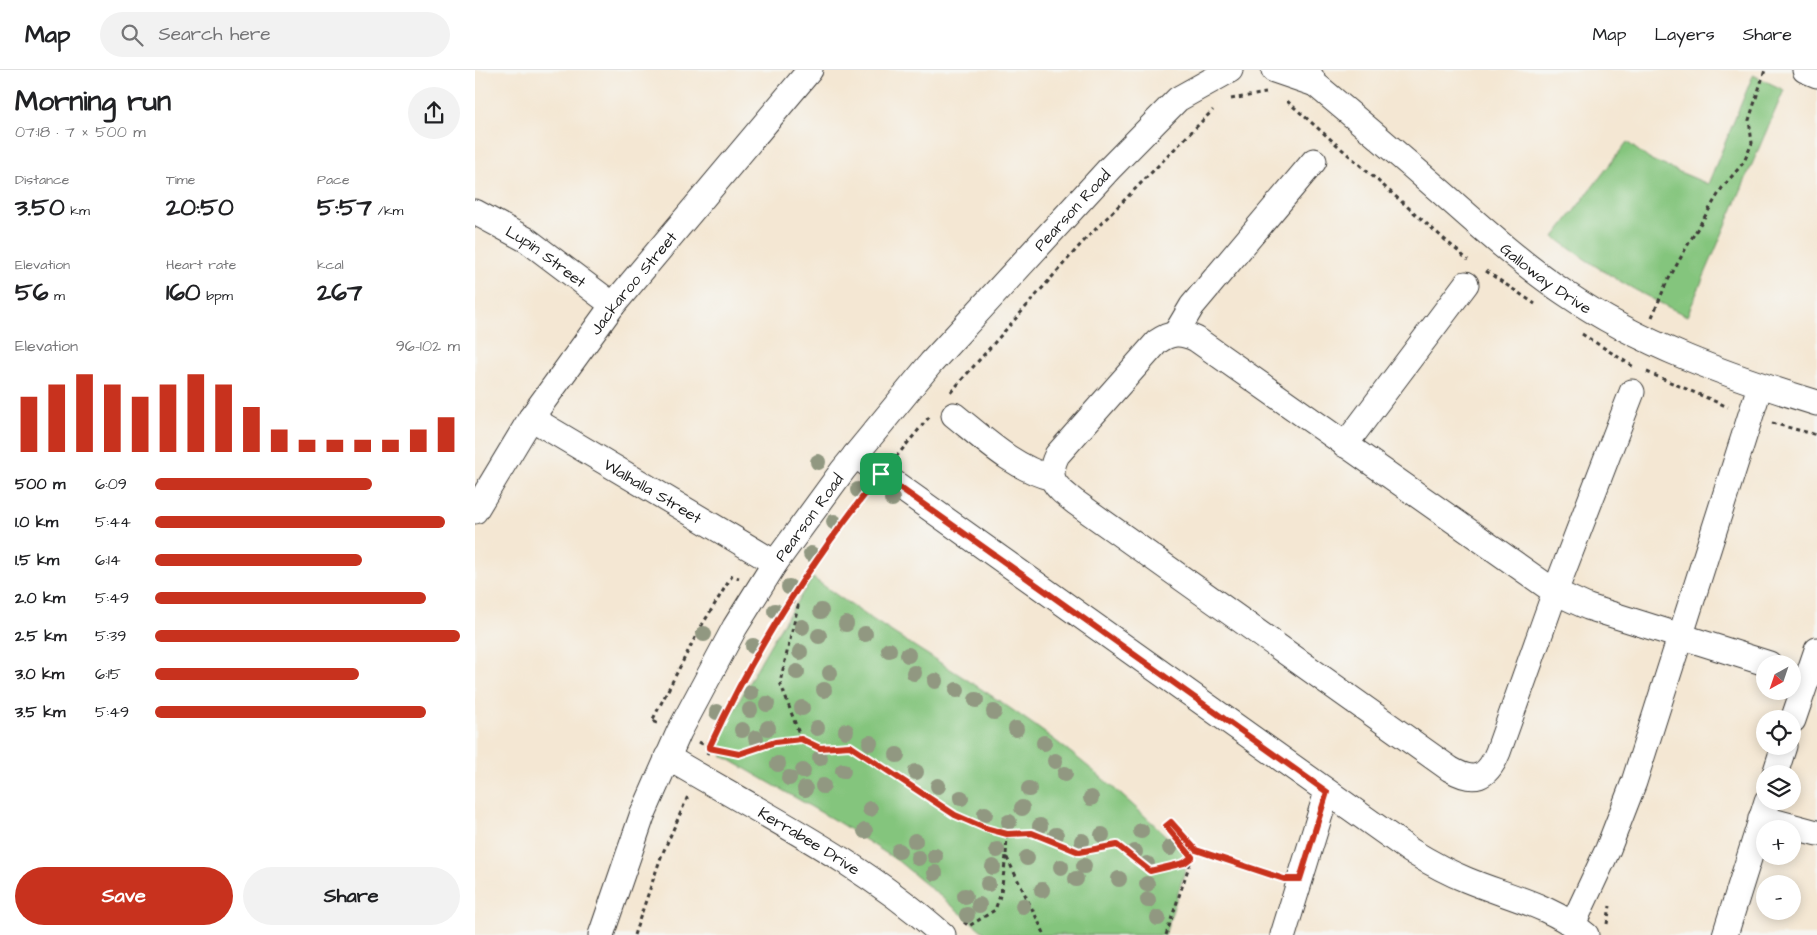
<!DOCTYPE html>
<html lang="en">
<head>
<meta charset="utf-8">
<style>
  body { margin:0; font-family:"Architects Daughter",sans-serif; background:#f2f2f2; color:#202124; height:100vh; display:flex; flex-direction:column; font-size:19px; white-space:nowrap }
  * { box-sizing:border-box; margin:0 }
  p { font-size:16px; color:#757577 }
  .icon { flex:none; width:28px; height:28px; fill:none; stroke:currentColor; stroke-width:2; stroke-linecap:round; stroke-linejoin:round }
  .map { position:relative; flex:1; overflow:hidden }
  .sheet { display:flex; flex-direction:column; background:#fff; width:475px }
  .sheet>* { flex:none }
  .needle { width:32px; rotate:220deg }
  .controls { position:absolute; left:1281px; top:585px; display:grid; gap:10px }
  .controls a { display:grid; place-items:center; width:45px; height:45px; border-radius:50%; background:#fff; box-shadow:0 2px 12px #0003; font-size:25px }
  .pin { position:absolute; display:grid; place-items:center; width:42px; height:42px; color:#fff; margin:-21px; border-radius:10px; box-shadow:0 2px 8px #0006 }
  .round { display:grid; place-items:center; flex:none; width:52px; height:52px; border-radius:26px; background:#f2f2f2 }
  .overview { display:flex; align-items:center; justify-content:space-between; height:85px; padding:0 15px }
  h1 { font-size:28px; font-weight:700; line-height:38px }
  .metrics { display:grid; grid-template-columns:repeat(3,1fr); gap:8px; height:85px; padding:5px 15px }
  .metrics div { display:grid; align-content:center }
  .metrics b { font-size:25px; font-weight:700 }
  .metrics small { font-size:14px; font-weight:400 }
  .metrics p { font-size:14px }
  .chart { height:140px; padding:10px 15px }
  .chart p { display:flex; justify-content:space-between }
  .chart svg { width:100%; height:90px; margin-top:5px; stroke:#c8321e; stroke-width:6 }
  .action { display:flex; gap:10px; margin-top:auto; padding:10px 15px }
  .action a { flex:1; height:58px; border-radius:30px; background:#c8321e; color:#fff; font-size:20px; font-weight:700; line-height:58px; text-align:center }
  .action a+a { background:#f2f2f2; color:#202124 }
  ul { padding:0 15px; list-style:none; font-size:16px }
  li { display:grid; grid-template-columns:80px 60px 1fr; align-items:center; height:38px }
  li i { height:12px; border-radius:6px; background:#c8321e }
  header { display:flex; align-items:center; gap:30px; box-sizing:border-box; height:70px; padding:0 25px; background:#fff; border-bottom:1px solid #e0e0e0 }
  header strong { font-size:24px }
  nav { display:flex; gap:28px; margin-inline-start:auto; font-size:18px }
  .search { width:350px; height:45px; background:#f2f2f2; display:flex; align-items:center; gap:12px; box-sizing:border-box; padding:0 18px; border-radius:28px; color:#757577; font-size:19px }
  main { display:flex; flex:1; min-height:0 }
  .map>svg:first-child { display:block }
</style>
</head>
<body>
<header>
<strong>Map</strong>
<div class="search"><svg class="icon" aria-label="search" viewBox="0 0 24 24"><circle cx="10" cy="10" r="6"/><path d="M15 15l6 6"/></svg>Search here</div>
<nav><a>Map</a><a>Layers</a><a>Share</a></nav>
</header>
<main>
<section class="sheet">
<div class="overview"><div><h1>Morning run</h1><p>07:18 · 7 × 500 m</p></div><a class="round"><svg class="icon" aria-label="share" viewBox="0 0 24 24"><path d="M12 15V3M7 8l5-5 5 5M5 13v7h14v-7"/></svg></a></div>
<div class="metrics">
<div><p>Distance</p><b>3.50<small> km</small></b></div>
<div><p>Time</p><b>20:50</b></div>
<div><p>Pace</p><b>5:57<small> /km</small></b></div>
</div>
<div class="metrics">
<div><p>Elevation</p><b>56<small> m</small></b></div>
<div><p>Heart rate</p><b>160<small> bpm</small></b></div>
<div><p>kcal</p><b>267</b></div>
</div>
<div class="chart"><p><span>Elevation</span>96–102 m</p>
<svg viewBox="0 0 160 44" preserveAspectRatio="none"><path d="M5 44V17M15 44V11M25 44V6M35 44V11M45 44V17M55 44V11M65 44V6M75 44V11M85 44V22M95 44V33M105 44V38M115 44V38M125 44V38M135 44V38M145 44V33M155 44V27"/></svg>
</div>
<ul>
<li><b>500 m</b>6:09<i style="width:71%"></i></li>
<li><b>1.0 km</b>5:44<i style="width:95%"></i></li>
<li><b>1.5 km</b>6:14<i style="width:68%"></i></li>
<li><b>2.0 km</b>5:49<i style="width:89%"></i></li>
<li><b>2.5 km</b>5:39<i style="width:100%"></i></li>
<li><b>3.0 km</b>6:15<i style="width:67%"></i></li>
<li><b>3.5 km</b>5:49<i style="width:89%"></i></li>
</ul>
<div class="action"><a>Save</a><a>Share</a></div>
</section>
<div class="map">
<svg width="1342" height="865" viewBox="0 0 1342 865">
  <rect width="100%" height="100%" fill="#f6f6f2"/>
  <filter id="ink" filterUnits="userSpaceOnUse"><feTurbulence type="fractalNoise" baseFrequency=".02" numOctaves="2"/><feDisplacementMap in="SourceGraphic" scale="10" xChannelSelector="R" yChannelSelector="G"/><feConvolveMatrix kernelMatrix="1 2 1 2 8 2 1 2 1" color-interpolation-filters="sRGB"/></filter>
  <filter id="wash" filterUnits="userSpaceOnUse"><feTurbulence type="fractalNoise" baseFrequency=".0096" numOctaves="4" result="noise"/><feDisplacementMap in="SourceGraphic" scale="20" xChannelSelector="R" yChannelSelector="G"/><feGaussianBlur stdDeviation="1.12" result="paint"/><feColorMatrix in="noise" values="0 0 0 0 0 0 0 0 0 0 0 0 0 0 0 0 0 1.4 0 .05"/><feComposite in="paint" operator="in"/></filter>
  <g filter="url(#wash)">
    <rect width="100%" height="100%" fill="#f4e7d3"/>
    <path fill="#84c57d" stroke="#50704c" d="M 1278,5 L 1309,20 L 1212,246 C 1164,224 1120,198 1079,167 L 1152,72 L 1174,89 L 1233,114 Z
      M 338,508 C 409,561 487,603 559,655 C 614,694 665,740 714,788 L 690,865 L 512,865 L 423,791 L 366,754 L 248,686 L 243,672 C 272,615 301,560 338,508 Z"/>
  </g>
  <g filter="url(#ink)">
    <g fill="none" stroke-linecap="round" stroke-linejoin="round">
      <g stroke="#3c3a37" stroke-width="27">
        <g id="minor">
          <path d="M 799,0 L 840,14"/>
          <path id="s1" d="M 832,0 L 840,14 C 882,49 923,84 964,120 C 1005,156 1045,193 1090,223 C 1166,275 1254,306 1342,333"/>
          <path d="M 1330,0 L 1342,5"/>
          <path id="s2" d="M 0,142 L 52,170 L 138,235"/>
          <path d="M 701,263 L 717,236 L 839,91"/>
          <path d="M 1157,322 L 1080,522 L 1023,682 C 1012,709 999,713 975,699 L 600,432 C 581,417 570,410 582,385 L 682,272 C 696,262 706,262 721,269 L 1080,522 L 1113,537 L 1294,594"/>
          <path d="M 479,345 C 510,370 539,398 577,408"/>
          <path id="s3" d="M 56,348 L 300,493"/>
          <path d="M 870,375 L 991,214"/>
          <path d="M 380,385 L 936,781 C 954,792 972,802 992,810 C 1033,827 1076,835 1111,865"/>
          <path id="s4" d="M 0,441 L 56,348 L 138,235 L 335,0"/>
          <path d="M 1318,650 L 1342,580"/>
          <path id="s5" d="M 192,687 C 287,744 385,791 468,865"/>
          <path d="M 1300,704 L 1309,676"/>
          <path d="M 1286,748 L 1342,763"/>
          <path d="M 1098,854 L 1133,779 L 1159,712 L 1285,316"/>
          <path id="s6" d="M 126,865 L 167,746 L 204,662 L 260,557 L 300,493 L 368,400 L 456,293 L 634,99 L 703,29 L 755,0"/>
          <path d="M 808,865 L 852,722"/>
          <path d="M 1250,865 L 1292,731"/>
        </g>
      </g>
      <path stroke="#3c3a37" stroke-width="3" stroke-dasharray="4 4" stroke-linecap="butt" d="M 756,29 L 791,23
        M 812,31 L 993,190
        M 1011,201 L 1060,234
        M 1177,247 L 1191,214 L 1215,171 L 1247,118 L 1269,92 L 1277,73 L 1274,50 L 1290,0
        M 1107,264 L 1159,297
        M 1172,302 L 1253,337
        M 476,322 L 607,173 L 738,40
        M 1297,353 L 1342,365
        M 421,387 L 455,346
        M 316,530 L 323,536 L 305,612 L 326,669
        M 182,653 L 177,651 L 224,560 L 257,506 L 264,508
        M 224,672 L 234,678 L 264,684 L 300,672 L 326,669 L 345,678 L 375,676 L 480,745 L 511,758 L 532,764 L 557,763 L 604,782 L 642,775 L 675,801 L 709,793 L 717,787 L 691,756 L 696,752 L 721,781 L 802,806
        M 232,684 C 276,591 328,501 393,421
        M 532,764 L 531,786 L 570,865
        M 489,852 L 494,856 L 520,840 L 526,823 L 531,786
        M 1132,854 L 1135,836
        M 159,865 L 186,787 L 213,726
        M 691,865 L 717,787"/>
      <use href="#minor" stroke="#fff" stroke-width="25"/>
    </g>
    <g fill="#919881">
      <circle cx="343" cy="392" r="8"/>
      <circle cx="383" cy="420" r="8"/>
      <circle cx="417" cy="429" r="8"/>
      <circle cx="359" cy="452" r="8"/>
      <circle cx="336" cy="484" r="8"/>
      <circle cx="314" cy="517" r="8"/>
      <circle cx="300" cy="541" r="8"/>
      <circle cx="346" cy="541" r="8"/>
      <circle cx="371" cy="554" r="8"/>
      <circle cx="327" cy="557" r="8"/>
      <circle cx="229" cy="564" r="8"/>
      <circle cx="390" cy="564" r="8"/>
      <circle cx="344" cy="566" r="8"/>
      <circle cx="278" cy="576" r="8"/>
      <circle cx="414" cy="580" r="8"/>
      <circle cx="325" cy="582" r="8"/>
      <circle cx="433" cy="585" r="8"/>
      <circle cx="322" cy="602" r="8"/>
      <circle cx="355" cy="603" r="8"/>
      <circle cx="439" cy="603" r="8"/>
      <circle cx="460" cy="611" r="8"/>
      <circle cx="349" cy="620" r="8"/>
      <circle cx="482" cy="620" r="8"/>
      <circle cx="276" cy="623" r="8"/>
      <circle cx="501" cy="630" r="8"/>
      <circle cx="292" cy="634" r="8"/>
      <circle cx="327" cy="638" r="8"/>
      <circle cx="275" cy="640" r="8"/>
      <circle cx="242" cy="642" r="8"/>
      <circle cx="519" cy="642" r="8"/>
      <circle cx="293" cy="658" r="8"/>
      <circle cx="342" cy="658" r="8"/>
      <circle cx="541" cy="659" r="8"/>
      <circle cx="267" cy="660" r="8"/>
      <circle cx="371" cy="661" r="8"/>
      <circle cx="281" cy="668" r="8"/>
      <circle cx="395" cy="673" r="8"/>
      <circle cx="569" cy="673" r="8"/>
      <circle cx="422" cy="685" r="8"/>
      <circle cx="345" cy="688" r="8"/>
      <circle cx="580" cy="691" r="8"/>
      <circle cx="303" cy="694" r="8"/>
      <circle cx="328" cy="701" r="8"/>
      <circle cx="368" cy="701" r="8"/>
      <circle cx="441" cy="702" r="8"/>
      <circle cx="590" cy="704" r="8"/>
      <circle cx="314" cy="708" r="8"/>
      <circle cx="348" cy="716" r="8"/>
      <circle cx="463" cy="716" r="8"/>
      <circle cx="330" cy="719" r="8"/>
      <circle cx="554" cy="719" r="8"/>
      <circle cx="486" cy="728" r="8"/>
      <circle cx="616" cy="728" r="8"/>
      <circle cx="547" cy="738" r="8"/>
      <circle cx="395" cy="739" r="8"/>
      <circle cx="510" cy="744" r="8"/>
      <circle cx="534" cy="752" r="8"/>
      <circle cx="565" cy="756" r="8"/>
      <circle cx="390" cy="761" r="8"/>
      <circle cx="666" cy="761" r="8"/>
      <circle cx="581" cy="765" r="8"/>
      <circle cx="627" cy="765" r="8"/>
      <circle cx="440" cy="771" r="8"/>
      <circle cx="607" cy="771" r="8"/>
      <circle cx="695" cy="778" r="8"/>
      <circle cx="522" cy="780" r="8"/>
      <circle cx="424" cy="781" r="8"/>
      <circle cx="660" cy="782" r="8"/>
      <circle cx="460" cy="786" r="8"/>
      <circle cx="443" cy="788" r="8"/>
      <circle cx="552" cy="788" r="8"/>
      <circle cx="672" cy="794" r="8"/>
      <circle cx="609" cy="796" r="8"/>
      <circle cx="518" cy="797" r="8"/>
      <circle cx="586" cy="797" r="8"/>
      <circle cx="460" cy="803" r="8"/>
      <circle cx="601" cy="809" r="8"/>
      <circle cx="644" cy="809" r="8"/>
      <circle cx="513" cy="814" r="8"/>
      <circle cx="672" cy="814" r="8"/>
      <circle cx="567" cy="820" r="8"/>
      <circle cx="490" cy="826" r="8"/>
      <circle cx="673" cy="830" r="8"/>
      <circle cx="504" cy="835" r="8"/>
      <circle cx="548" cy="836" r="8"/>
      <circle cx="492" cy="845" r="8"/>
      <circle cx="683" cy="848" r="8"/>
    </g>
  </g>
  <g fill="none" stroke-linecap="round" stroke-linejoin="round" filter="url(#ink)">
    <g stroke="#fff" stroke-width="10">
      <path id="route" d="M 406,404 L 852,722 L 825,809 L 809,809 L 721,780 L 696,752 L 691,756 L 717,787 L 709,793 L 675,801 L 642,775 L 604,782 L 557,763 L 532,764 L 510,758 L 480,745 L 375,676 L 345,678 L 326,669 L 300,672 L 264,684 L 234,678 C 279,580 339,487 406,404 Z"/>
    </g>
    <use href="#route" stroke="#c8321e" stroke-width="6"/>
  </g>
  <g text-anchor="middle" stroke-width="5" stroke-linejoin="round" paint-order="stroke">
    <g font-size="16" fill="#1c1c1c" stroke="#f6f6f2">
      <text dy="6" stroke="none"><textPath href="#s6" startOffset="874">Pearson Road</textPath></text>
      <text dy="6" stroke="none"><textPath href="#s2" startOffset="84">Lupin Street</textPath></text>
      <text dy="6" stroke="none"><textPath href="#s1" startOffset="318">Galloway Drive</textPath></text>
      <text dy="6" stroke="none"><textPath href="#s4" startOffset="278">Jackaroo Street</textPath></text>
      <text dy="6" stroke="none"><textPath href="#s3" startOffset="142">Walhalla Street</textPath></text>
      <text dy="6" stroke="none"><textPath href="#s6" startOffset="469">Pearson Road</textPath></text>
      <text dy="6" stroke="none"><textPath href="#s5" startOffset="165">Kerrabee Drive</textPath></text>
    </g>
  </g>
</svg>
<div class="controls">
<a><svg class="needle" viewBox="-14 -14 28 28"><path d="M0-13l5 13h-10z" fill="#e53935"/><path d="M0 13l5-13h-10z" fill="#757577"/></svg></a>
<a><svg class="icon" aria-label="locate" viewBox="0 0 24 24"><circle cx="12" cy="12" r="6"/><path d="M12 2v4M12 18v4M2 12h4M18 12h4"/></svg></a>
<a><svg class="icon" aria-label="layers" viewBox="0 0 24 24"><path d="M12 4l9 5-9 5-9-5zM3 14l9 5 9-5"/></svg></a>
<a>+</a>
<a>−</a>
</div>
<div class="pin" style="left:406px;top:404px;background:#1e9e55"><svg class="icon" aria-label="arrive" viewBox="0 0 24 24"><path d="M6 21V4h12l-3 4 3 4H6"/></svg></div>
</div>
</main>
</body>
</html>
